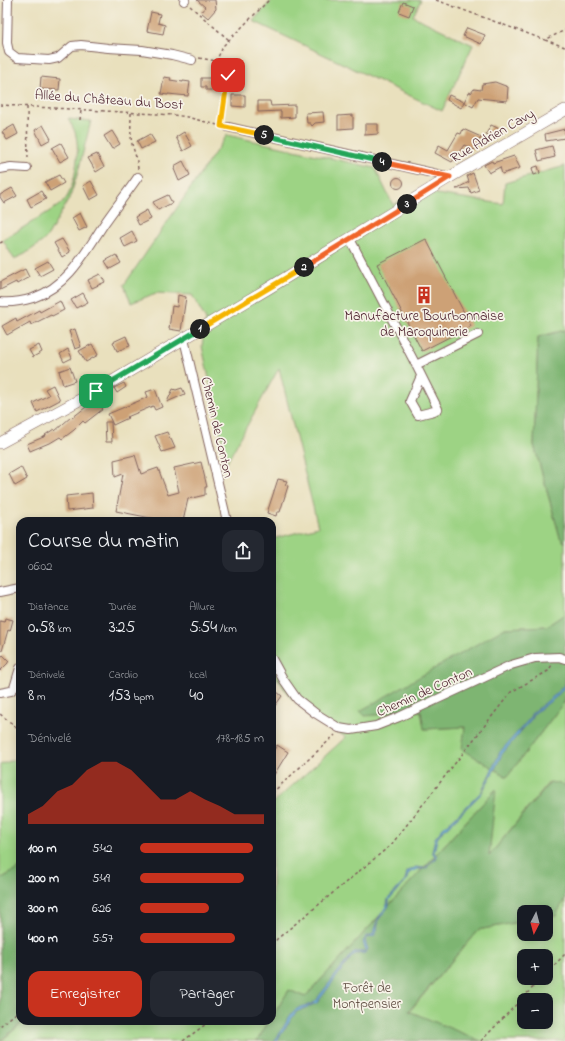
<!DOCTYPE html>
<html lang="fr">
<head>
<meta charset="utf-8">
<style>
  body { margin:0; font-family:"Indie Flower",sans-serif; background:#242831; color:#f1f3f6; height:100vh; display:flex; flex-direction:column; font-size:15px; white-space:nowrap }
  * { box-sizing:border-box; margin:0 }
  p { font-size:13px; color:#9ea1a6 }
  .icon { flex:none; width:22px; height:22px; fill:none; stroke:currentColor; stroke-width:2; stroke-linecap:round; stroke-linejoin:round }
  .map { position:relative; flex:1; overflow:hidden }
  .drawer { position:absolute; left:16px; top:517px; width:260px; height:508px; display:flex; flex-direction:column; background:#171b24; border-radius:12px; box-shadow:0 2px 10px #0003 }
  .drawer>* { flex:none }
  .needle { width:26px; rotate:186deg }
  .buttons { position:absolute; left:517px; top:905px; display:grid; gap:8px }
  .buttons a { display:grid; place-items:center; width:36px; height:36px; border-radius:8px; background:#171b24; box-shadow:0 2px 10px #0003; font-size:20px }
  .pin { position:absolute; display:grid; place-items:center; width:34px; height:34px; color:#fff; margin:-17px; border-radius:8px; box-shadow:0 2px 6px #0006 }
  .km { position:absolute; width:20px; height:20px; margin:-10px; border-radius:50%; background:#222; color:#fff; font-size:11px; line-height:20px; text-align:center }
  .round { display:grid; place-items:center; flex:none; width:42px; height:42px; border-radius:12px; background:#242831 }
  .headline { display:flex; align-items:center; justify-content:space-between; height:68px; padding:0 12px }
  h1 { font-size:22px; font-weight:600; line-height:30px }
  .stats { display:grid; grid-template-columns:repeat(3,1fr); gap:6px; height:68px; padding:4px 12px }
  .stats div { display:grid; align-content:center }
  .stats b { font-size:17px; font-weight:600 }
  .stats small { font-size:11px; font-weight:400 }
  .stats p { font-size:11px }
  .chart { height:112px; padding:8px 12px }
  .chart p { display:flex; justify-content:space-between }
  .chart svg { width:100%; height:72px; margin-top:4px; fill:#c8321e; opacity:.7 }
  .cta { display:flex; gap:8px; margin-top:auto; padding:8px 12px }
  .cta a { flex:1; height:46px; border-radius:12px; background:#c8321e; color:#fff; font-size:16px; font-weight:600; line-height:46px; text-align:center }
  .cta a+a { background:#242831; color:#f1f3f6 }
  ul { padding:0 12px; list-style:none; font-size:13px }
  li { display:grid; grid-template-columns:64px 48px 1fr; align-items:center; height:30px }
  li i { height:10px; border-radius:5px; background:#c8321e }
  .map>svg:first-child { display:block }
</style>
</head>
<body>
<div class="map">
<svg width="565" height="1041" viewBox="0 0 565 1041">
  <rect width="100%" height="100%" fill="#f7f3e8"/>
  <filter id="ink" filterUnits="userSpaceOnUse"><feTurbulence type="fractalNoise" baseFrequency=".025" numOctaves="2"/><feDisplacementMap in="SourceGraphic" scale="8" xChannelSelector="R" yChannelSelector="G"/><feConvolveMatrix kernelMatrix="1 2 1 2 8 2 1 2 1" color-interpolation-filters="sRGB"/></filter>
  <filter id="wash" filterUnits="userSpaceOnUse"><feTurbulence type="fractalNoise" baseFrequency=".012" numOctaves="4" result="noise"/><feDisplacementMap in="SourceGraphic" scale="16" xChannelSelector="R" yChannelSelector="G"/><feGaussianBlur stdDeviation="0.9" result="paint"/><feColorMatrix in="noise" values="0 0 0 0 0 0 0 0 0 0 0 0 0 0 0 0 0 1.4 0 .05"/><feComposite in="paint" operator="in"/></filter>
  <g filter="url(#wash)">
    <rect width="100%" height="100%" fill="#e9e0bd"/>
    <path fill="#9dd384" stroke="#747958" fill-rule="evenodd" d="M 272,0 L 421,0 L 413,16 L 473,45 L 442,111 L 253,21 Z
      M 68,119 L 91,121 L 78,172 L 70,197 L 48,236 L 42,242 L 25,254 L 14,259 L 3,240 L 58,206 C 60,204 63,202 65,200 C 75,187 80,152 76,136 C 75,130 71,124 68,119 Z
      M 227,135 L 375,168 L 393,205 L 417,191 L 503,204 L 505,183 L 565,166 L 565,330 L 538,337 L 534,445 L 560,537 L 565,543 L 565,614 L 547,626 L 505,628 L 421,711 L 425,729 L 465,727 L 507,777 L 565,701 L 565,785 L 549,782 L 489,856 L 495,790 L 305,997 L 289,990 L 272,1017 L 272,804 L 346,737 L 322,724 L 290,697 L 272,671 L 272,539 L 318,527 L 279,368 L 227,462 L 202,346 L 206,320 L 192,295 L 156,293 L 131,303 L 124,285 Z
      M 20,757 L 20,868 L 0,879 L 0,765 Z
      M 565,898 L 565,1041 L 481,1041 L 409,1012 L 478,930 L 524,921 L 524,934 L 546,934 L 546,917 L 556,915 ZM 524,956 L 546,956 L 546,978 L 524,978 ZM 524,1000 L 546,1000 L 546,1022 L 524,1022 Z
      M 25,1021 L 269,1021 L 257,1041 L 1,1041 Z"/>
    <path fill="#7eb572" stroke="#646a4e" d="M 565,330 L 565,543 L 560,537 L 534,445 L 538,337 Z
      M 565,614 L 565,701 L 507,777 L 462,749 L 465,727 L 424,729 L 421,711 L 365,716 L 360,711 L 505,628 L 547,626 Z
      M 550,782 L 565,785 L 565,898 L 556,916 L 546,917 L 546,912 L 524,912 L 524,921 L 478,930 L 409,1011 L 481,1041 L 257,1041 L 269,1021 L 272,1021 L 272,1017 L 289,990 L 305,997 L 496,789 L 489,856 Z
      M 20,868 L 20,1021 L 25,1021 L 0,1041 L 0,879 Z"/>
    <path fill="#64aedc" stroke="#576684" d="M 565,684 L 565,687 L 555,698 L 532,715 L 532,718 L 528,723 L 502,754 L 495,769 L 481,794 L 439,835 L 437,839 L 434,852 L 437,856 L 436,859 L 429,864 L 427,868 L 424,869 L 418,869 L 409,873 L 406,882 L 389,900 L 389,906 L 379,919 L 377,930 L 374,936 L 367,938 L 365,941 L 368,949 L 367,951 L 365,953 L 355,954 L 350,959 L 317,1003 L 296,1012 L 278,1039 L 277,1041 L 274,1041 C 281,1034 289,1014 295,1010 C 303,1004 315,1007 319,996 L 354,952 L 360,952 L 366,951 L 363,942 L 366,937 L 373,934 L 374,932 L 377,924 L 377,920 L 387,905 L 388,899 L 405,881 L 407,872 L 416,867 L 424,868 L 426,867 L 434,859 L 435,856 L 432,852 L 435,838 L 443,828 L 465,808 L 482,791 L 500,752 L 530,718 L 531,714 L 555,695 Z"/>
    <g id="blocks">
      <path fill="#cda176" d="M 197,0 L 215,0 L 216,9 L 208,18 L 201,12 L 205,7 Z
        M 403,2 L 413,6 L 409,16 L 399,12 Z
        M 151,12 L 160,14 L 158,23 L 165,25 L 163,34 L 147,31 Z
        M 467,28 L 485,35 L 481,44 L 463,36 Z
        M 41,77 L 60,79 L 59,90 L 40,89 Z
        M 164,77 L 171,78 L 170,80 L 183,82 L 183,81 L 190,82 L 188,96 L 168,94 L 168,95 L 161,94 Z
        M 213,77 L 221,77 L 221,89 L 214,89 L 214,90 L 206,90 L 206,87 L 201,87 L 201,78 L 213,78 Z
        M 495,82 L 508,87 L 507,101 L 478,98 L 473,107 L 464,102 L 469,92 L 471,93 L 474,89 L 481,90 L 482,84 Z
        M 232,95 L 245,95 L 245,107 L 232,106 Z
        M 449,95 L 464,102 L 461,108 L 447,100 Z
        M 258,101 L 270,101 L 271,106 L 295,105 L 295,117 L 281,118 L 281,111 L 258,112 Z
        M 323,112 L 324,122 L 315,123 L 312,126 L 310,123 L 307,123 L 306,113 Z
        M 353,115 L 353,128 L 338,129 L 338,116 Z
        M 365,124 L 378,124 L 378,134 L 365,135 Z
        M 14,125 L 18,134 L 7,140 L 2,132 Z
        M 43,125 L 51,139 L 42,144 L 35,130 Z
        M 491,125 L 500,129 L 495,138 L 486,134 Z
        M 463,129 L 481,137 L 475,150 L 464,145 L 452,162 L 435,153 L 439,145 L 448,150 L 458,133 L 461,134 Z
        M 565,129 L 565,138 L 546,141 L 545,134 Z
        M 112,131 L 120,144 L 112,149 L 104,136 Z
        M 184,132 L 192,146 L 183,151 L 176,137 Z
        M 150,134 L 155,142 L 141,149 L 137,141 Z
        M 61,143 L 69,157 L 60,162 L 52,148 Z
        M 552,146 L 555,157 L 539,161 L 536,150 Z
        M 97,154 L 104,167 L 96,172 L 88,158 Z
        M 514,156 L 520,168 L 502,174 L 500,167 L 489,173 L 484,165 L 492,161 L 493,163 Z
        M 183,161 L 190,175 L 179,181 L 174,169 L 176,168 L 174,166 Z
        M 538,166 L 540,173 L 534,175 L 532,168 Z
        M 473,173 L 479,190 L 471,193 L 469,188 L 456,189 L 469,182 L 467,176 Z
        M 59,175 L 64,183 L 50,191 L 45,182 Z
        M392.5 183a5.5 5.5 0 1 1 11 0a5.5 5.5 0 1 1-11 0Z
        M 91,181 L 99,195 L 90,200 L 83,186 Z
        M 12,188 L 17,196 L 4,203 L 0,197 L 0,195 Z
        M 41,191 L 46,199 L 31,207 L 27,199 Z
        M 168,195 L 172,203 L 158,210 L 153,202 Z
        M 147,210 L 151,219 L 139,225 L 135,217 Z
        M 80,213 L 87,227 L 79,231 L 72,218 Z
        M 132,231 L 137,241 L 125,247 L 120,238 Z
        M 62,239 L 70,252 L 62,257 L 54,243 Z
        M 426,239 L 471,326 L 422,351 L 377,264 Z
        M 116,255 L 121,263 L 110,269 L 105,261 Z
        M 48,261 L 53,269 L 40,276 L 35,268 Z
        M 25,269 L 29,277 L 17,284 L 16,282 L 0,290 L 0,282 Z
        M 100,274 L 105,282 L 92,288 L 88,280 Z
        M 83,293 L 88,302 L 76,308 L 71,300 Z
        M 178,295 L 186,297 L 181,331 L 169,329 L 172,306 L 177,307 Z
        M 60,301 L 64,310 L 52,316 L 51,315 L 31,325 L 30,322 L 7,335 L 2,326 L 16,318 L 17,322 L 39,310 L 40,312 Z
        M 75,329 L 81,347 L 75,349 L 69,331 Z
        M 126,336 L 130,346 L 117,351 L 113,342 Z
        M 92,344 L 98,355 L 86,362 L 79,351 Z
        M 39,345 L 42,352 L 33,357 L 29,350 Z
        M 68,349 L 72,358 L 64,362 L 60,354 Z
        M 70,367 L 75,381 L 63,385 L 59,371 Z
        M 124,383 L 126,387 L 117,393 L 114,388 Z
        M 53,385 L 60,400 L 37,412 L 33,403 L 49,395 L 45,389 Z
        M 182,388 L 185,394 L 167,402 L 173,389 L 176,390 Z
        M 155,389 L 162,407 L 155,410 L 153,406 L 127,417 L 128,418 L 113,425 L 108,414 L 148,397 L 146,392 Z
        M 95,400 L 103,409 L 85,423 L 83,421 L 74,430 L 62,439 L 60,437 L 50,443 L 49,443 L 30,451 L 27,444 L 46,436 L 45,435 L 54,429 L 55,431 L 71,417 L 72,418 Z
        M 105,422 L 111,422 L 112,442 L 106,442 Z
        M 167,432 L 170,439 L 171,439 L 175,448 L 162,452 L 155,436 Z
        M 135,455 L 141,474 L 158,468 L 168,495 L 179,492 L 174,468 L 201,462 L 207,487 L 205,487 L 205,495 L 188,499 L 183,521 L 166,521 L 116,511 L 123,474 L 115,477 L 114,460 Z
        M 21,467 L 27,479 L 15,486 L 9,474 Z
        M 278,479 L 287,481 L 285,485 L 288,486 L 280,512 L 277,512 L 276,516 L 267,513 Z
        M 92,493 L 93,508 L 67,511 L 66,496 Z
        M 5,618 L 13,620 L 10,631 L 8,630 L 2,651 L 0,651 L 0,621 L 4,622 Z
        M 3,655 L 9,661 L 8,662 L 8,663 L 0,671 L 0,658 Z
        M 277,692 L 282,696 L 272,710 L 272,699 Z
        M 277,745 L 288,752 L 272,778 L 272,753 Z"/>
    </g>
  </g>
  <g filter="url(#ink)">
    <use href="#blocks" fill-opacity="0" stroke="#82635e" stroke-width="1"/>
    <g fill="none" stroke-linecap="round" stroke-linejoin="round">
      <g stroke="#82635e" stroke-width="10">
        <path id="minor" d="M 8,0 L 7,43 L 9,52 L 17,58 L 49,60 L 58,58 L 72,46 L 81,45 L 108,48 L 142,50 L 172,55 L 192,60
          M 184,1 L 185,0
          M 228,127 L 450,177
          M 0,169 L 11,167 L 27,168
          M 350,239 L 416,365 L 438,409 L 434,411 L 418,415 L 410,401 L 421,376
          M 0,302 C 11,303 23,301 33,298 C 68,286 85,253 104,224 C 115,208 127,193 138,177
          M 184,339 L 227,521
          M 416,365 L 478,334
          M 0,592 L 20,588
          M 272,659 L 283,679 L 297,699 L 315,713 L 339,728 L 351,730 L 376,726 L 399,717 L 511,665 L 535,658 L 559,657 L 565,659
          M 0,693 L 11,691 L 14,688 L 20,668"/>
      </g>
      <g stroke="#82635e" stroke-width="12">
        <path id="major" d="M 0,443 L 96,391 L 269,288 L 450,177 L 565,110"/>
      </g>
      <path stroke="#82635e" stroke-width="1.5" stroke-dasharray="3 3" stroke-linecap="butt" d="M 436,0 L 545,40 L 565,30
        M 190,6 L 229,40
        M 545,40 L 565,47
        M 199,58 L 216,61
        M 0,105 L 174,115 L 187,117 L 221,126
        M 27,107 L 28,160
        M 131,113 C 131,123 130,134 132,144 C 135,154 137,159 138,169
        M 80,120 L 81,110
        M 221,122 L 228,75 L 226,69 L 216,61 L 224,45 L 269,0
        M 0,243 L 4,241
        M 0,714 L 20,730
        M 272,793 L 335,735
        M 272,945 L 277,939 L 391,845 L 511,692 L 548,671 L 552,665
        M 546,974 L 565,954
        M 0,1026 L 20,1010
        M 183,1041 L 210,1021
        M 481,1041 L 542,978"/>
      <use href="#minor" stroke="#fff" stroke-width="8"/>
      <use href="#major" stroke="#fff" stroke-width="11"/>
    </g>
  </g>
  <g fill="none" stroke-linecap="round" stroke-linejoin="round" filter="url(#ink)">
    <g stroke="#fff" stroke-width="8">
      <path id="split-1" d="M 96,391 L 200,329"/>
    </g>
    <g stroke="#fff" stroke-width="8">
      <path id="split-2" d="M 200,329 L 304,267"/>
    </g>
    <g stroke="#fff" stroke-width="8">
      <path id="split-3" d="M 304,267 L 407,204"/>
    </g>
    <g stroke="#fff" stroke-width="8">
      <path id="split-4" d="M 382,162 L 450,177 L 407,204"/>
    </g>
    <g stroke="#fff" stroke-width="8">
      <path id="split-5" d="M 264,135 L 382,162"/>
    </g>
    <g stroke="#fff" stroke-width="8">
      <path id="split-6" d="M 228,75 L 221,126 L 264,135"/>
    </g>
    <use href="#split-1" stroke="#22a559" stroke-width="5"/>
    <use href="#split-2" stroke="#f5b400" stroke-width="5"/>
    <use href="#split-3" stroke="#f0652b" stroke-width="5"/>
    <use href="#split-4" stroke="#f0652b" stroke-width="5"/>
    <use href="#split-5" stroke="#22a559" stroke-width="5"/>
    <use href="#split-6" stroke="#f5b400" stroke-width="5"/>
  </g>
  <defs>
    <g id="building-bare" transform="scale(1.38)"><path d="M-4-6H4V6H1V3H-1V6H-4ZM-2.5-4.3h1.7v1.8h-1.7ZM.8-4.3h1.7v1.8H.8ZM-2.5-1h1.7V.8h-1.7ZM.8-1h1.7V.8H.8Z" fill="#c8321e" stroke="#f7f3e8" stroke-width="2.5" paint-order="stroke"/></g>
  </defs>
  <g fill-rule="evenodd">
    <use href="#building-bare" x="424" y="295"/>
  </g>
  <g text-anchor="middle" stroke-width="3.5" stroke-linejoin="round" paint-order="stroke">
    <g font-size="14" fill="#4a1f2b" stroke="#f7f3e8">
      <text transform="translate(109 99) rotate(4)" y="5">Allée du Château du Bost</text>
      <text transform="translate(492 135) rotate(-30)" y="5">Rue Adrien Cavy</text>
      <text transform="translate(218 427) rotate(77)" y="5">Chemin de Conton</text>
      <text transform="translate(424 691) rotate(-24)" y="5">Chemin de Conton</text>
    </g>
    <g font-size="14" fill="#4a1f2b" stroke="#f7f3e8">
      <text x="424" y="320">Manufacture Bourbonnaise<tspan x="424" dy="16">de Maroquinerie</tspan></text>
    </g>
    <g font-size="14" fill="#5f4c41" stroke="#f7f3e8">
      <text x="367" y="992">Forêt de<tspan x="367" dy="16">Montpensier</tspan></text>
    </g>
  </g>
</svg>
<div class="buttons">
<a><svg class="needle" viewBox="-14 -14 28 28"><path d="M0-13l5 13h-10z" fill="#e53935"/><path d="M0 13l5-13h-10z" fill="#9ea1a6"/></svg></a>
<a>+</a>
<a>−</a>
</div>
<div class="pin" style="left:96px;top:391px;background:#1e9e55"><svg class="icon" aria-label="arrive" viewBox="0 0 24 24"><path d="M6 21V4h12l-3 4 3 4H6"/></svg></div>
<div class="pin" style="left:228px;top:75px;background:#d93025"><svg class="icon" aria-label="check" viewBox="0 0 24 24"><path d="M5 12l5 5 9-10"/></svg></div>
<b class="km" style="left:200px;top:329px">1</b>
<b class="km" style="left:304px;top:267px">2</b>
<b class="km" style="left:407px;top:204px">3</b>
<b class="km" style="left:382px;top:162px">4</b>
<b class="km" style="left:264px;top:135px">5</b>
<section class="drawer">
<div class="headline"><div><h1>Course du matin</h1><p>06:02</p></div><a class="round"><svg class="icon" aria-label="share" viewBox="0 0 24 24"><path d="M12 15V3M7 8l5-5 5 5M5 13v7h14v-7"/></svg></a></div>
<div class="stats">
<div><p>Distance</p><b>0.58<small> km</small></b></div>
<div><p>Durée</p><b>3:25</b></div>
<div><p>Allure</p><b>5:54<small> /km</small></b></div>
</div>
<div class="stats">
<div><p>Dénivelé</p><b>8<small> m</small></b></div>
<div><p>Cardio</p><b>153<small> bpm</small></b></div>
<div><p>kcal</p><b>40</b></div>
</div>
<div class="chart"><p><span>Dénivelé</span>178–185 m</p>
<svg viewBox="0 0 160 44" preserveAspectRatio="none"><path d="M0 44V38L10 33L20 24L30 20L40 11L50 6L60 6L70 11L80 20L90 29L100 29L110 24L120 29L130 33L140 38L150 38L160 38V44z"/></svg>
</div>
<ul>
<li><b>100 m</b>5:42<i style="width:91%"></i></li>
<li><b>200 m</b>5:49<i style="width:84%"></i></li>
<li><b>300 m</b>6:26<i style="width:56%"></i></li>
<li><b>400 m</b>5:57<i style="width:77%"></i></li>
</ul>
<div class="cta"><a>Enregistrer</a><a>Partager</a></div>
</section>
</div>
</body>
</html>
